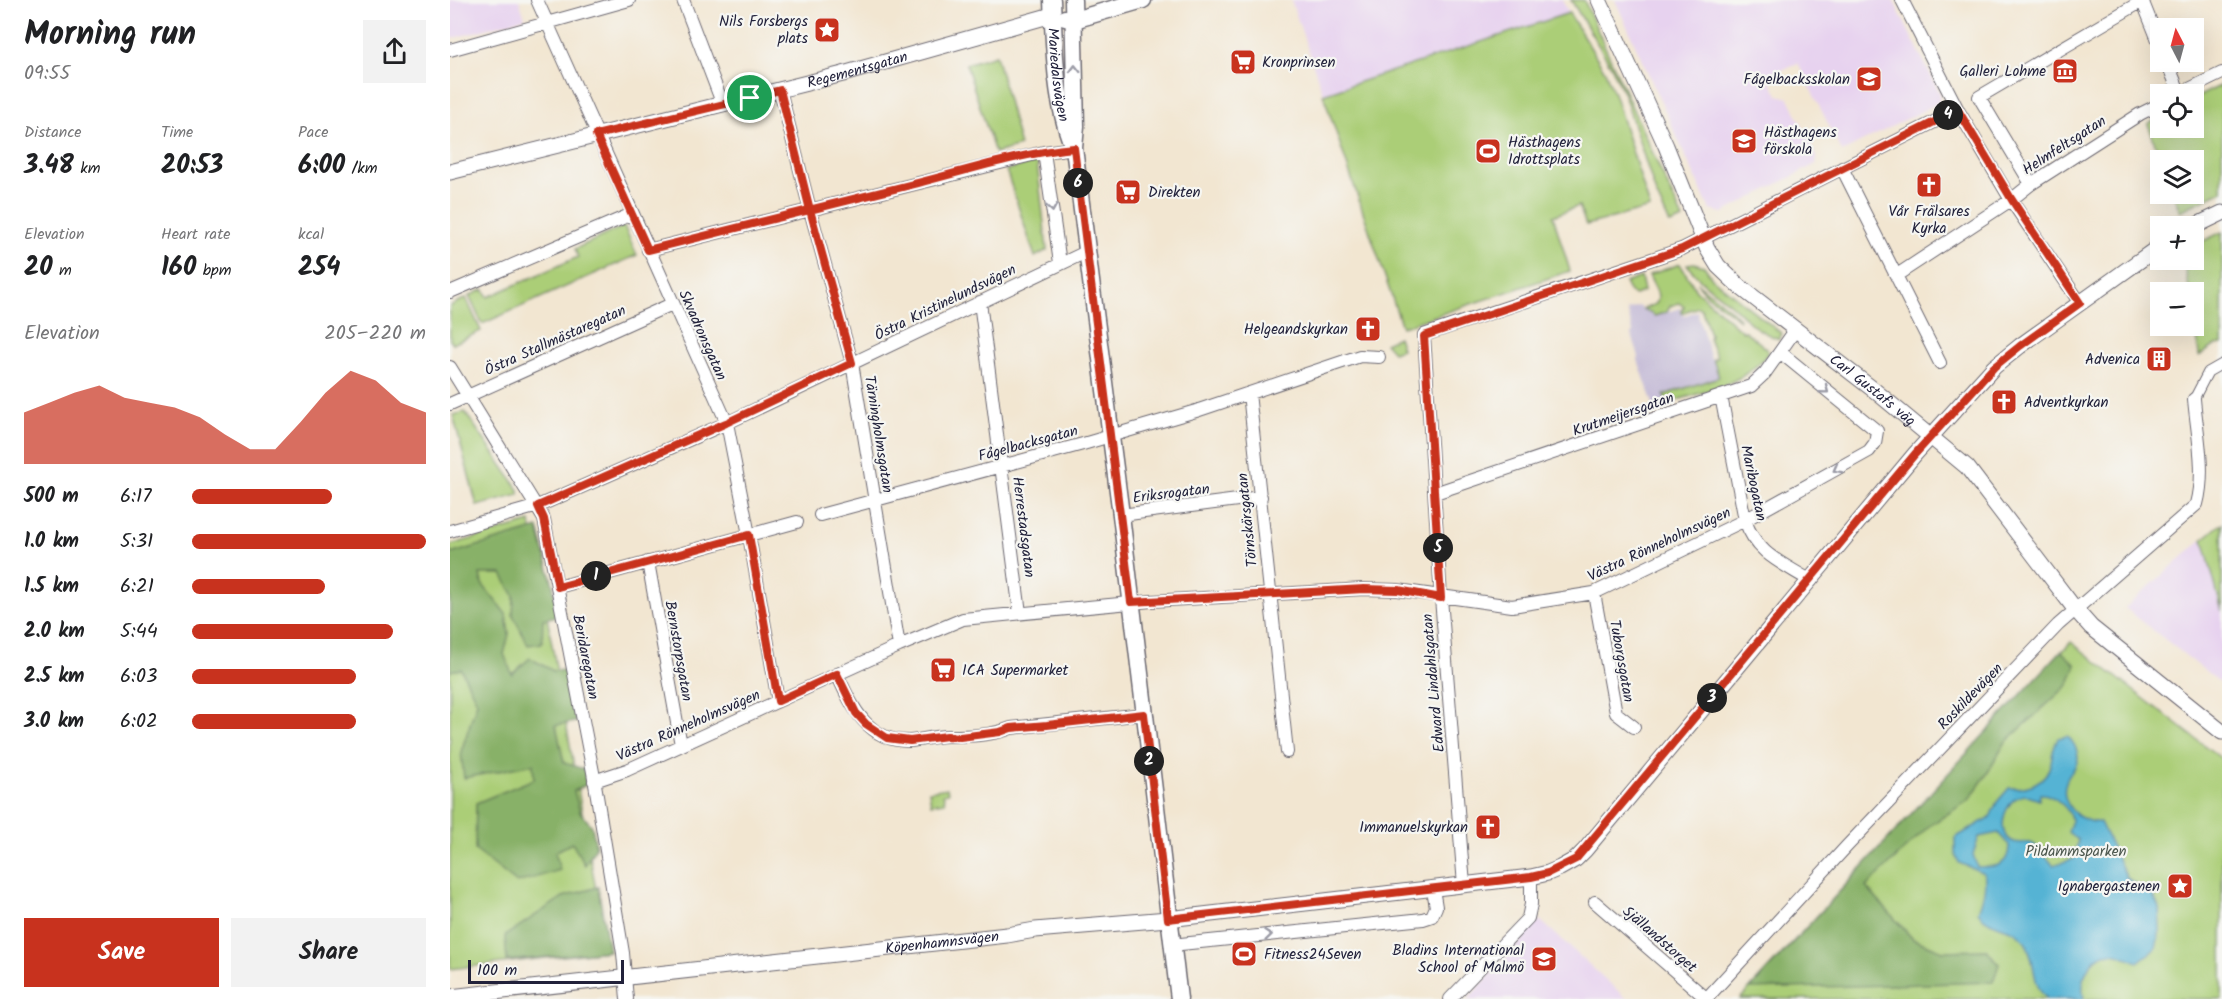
<!DOCTYPE html>
<html lang="en">
<head>
<meta charset="utf-8">
<style>
  body { margin:0; font-family:Kalam,sans-serif; background:#f2f2f2; color:#202124; height:100vh; display:flex; flex-direction:column; font-size:22px; white-space:nowrap }
  * { box-sizing:border-box; margin:0 }
  p { font-size:20px; color:#757577 }
  .icon { flex:none; width:33px; height:33px; fill:none; stroke:currentColor; stroke-width:2; stroke-linecap:round; stroke-linejoin:round }
  .map { position:relative; flex:1; overflow:hidden }
  .sheet { display:flex; flex-direction:column; background:#fff; width:450px }
  .sheet>* { flex:none }
  .needle { width:39px; rotate:354deg }
  .controls { position:absolute; left:1700px; top:18px; display:grid; gap:12px }
  .controls a { display:grid; place-items:center; width:54px; height:54px; border-radius:0px; background:#fff; box-shadow:0 6px 24px #0002; font-size:30px }
  .scale { position:absolute; left:18px; bottom:15px; width:156px; box-sizing:border-box; padding-left:6px; border:3px solid #22223b; border-top:0; font-size:16px; line-height:21px; white-space:nowrap; color:#22223b; -webkit-text-stroke:4px #f6f6f2; paint-order:stroke }
  .pin { position:absolute; display:grid; place-items:center; width:51px; height:51px; color:#fff; margin:-26px; border:3px solid #fff; border-radius:50%; box-shadow:0 2px 6px #0007 }
  .km { position:absolute; width:30px; height:30px; margin:-15px; border-radius:50%; background:#222; color:#fff; font-size:16px; line-height:30px; text-align:center }
  .round { display:grid; place-items:center; flex:none; width:63px; height:63px; border-radius:0px; background:#f2f2f2 }
  .summary { display:flex; align-items:center; justify-content:space-between; height:102px; padding:0 24px }
  h1 { font-size:33px; font-weight:700; line-height:45px }
  .figures { display:grid; grid-template-columns:repeat(3,1fr); gap:9px; height:102px; padding:6px 24px }
  .figures div { display:grid; align-content:center }
  .figures b { font-size:26px; font-weight:700 }
  .figures small { font-size:16px; font-weight:400 }
  .figures p { font-size:16px }
  .chart { height:168px; padding:12px 24px }
  .chart p { display:flex; justify-content:space-between }
  .chart svg { width:100%; height:108px; margin-top:6px; fill:#c8321e; opacity:.7 }
  .button { display:flex; gap:12px; margin-top:auto; padding:12px 24px }
  .button a { flex:1; height:69px; border-radius:0px; background:#c8321e; color:#fff; font-size:24px; font-weight:700; line-height:69px; text-align:center }
  .button a+a { background:#f2f2f2; color:#202124 }
  ul { padding:0 24px; list-style:none; font-size:20px }
  li { display:grid; grid-template-columns:96px 72px 1fr; align-items:center; height:45px }
  li i { height:15px; border-radius:8px; background:#c8321e }
  main { display:flex; flex:1; min-height:0 }
  .map>svg:first-child { display:block }
</style>
</head>
<body>
<main>
<section class="sheet">
<div class="summary"><div><h1>Morning run</h1><p>09:55</p></div><a class="round"><svg class="icon" aria-label="share" viewBox="0 0 24 24"><path d="M12 15V3M7 8l5-5 5 5M5 13v7h14v-7"/></svg></a></div>
<div class="figures">
<div><p>Distance</p><b>3.48<small> km</small></b></div>
<div><p>Time</p><b>20:53</b></div>
<div><p>Pace</p><b>6:00<small> /km</small></b></div>
</div>
<div class="figures">
<div><p>Elevation</p><b>20<small> m</small></b></div>
<div><p>Heart rate</p><b>160<small> bpm</small></b></div>
<div><p>kcal</p><b>254</b></div>
</div>
<div class="chart"><p><span>Elevation</span>205–220 m</p>
<svg viewBox="0 0 160 44" preserveAspectRatio="none"><path d="M0 44V23L10 19L20 15L30 12L40 17L50 19L60 21L70 25L80 32L90 38L100 38L110 27L120 15L130 6L140 10L150 19L160 23V44z"/></svg>
</div>
<ul>
<li><b>500 m</b>6:17<i style="width:60%"></i></li>
<li><b>1.0 km</b>5:31<i style="width:100%"></i></li>
<li><b>1.5 km</b>6:21<i style="width:57%"></i></li>
<li><b>2.0 km</b>5:44<i style="width:86%"></i></li>
<li><b>2.5 km</b>6:03<i style="width:70%"></i></li>
<li><b>3.0 km</b>6:02<i style="width:70%"></i></li>
</ul>
<div class="button"><a>Save</a><a>Share</a></div>
</section>
<div class="map">
<svg width="1772" height="999" viewBox="0 0 1772 999">
  <rect width="100%" height="100%" fill="#f6f6f2"/>
  <filter id="ink" filterUnits="userSpaceOnUse"><feTurbulence type="fractalNoise" baseFrequency=".0167" numOctaves="2"/><feDisplacementMap in="SourceGraphic" scale="12" xChannelSelector="R" yChannelSelector="G"/><feConvolveMatrix kernelMatrix="1 2 1 2 8 2 1 2 1" color-interpolation-filters="sRGB"/></filter>
  <filter id="wash" filterUnits="userSpaceOnUse"><feTurbulence type="fractalNoise" baseFrequency=".008" numOctaves="4" result="noise"/><feDisplacementMap in="SourceGraphic" scale="24" xChannelSelector="R" yChannelSelector="G"/><feGaussianBlur stdDeviation="1.35" result="paint"/><feColorMatrix in="noise" values="0 0 0 0 0 0 0 0 0 0 0 0 0 0 0 0 0 1.4 0 .05"/><feComposite in="paint" operator="in"/></filter>
  <g filter="url(#wash)">
    <rect width="100%" height="100%" fill="#f2e6d1"/>
    <path fill="#e7d2ef" d="M 0,0 L 69,0 L 75,18 L 0,39 Z
      M 841,0 L 1112,0 L 1119,13 L 873,94 Z
      M 1165,0 L 1443,0 L 1490,94 L 1488,103 L 1392,152 L 1348,63 L 1318,76 L 1328,95 L 1339,98 L 1367,157 L 1366,164 L 1273,213 L 1260,210 Z
      M 1753,539 L 1772,611 L 1772,684 L 1675,608 Z
      M 1090,920 L 1177,999 L 1018,999 Z"/>
    <path fill="#c8bfd8" d="M 1189,306 L 1205,316 L 1230,308 L 1233,316 L 1247,311 L 1261,359 L 1263,359 L 1269,377 L 1215,395 L 1217,403 L 1204,407 L 1188,360 L 1189,357 L 1182,335 L 1183,331 L 1177,310 Z"/>
    <path fill="#abce77" stroke="#667859" stroke-width="1.5" d="M 1121,0 L 1134,0 C 1167,73 1199,146 1233,219 L 1220,224 L 1206,194 L 1174,94 L 1161,66 Z
      M 1119,13 L 1155,71 L 1165,96 L 1200,208 L 1136,225 L 1129,206 L 1103,216 L 1120,271 L 952,327 L 873,94 Z
      M 546,55 L 570,146 L 545,153 L 516,64 Z
      M 1772,85 L 1772,191 L 1730,211 L 1723,194 L 1743,194 L 1743,160 L 1711,160 L 1698,124 L 1710,117 L 1710,128 L 1743,128 L 1743,99 Z
      M 587,162 L 597,250 L 585,257 L 556,170 Z
      M 174,226 L 187,255 L 32,324 L 19,296 L 33,289 L 38,297 L 128,257 L 125,249 Z
      M 1772,232 L 1772,344 L 1766,345 L 1749,356 L 1743,292 L 1740,292 L 1733,260 L 1743,260 L 1743,246 Z
      M 1244,263 L 1254,266 L 1262,278 L 1332,334 L 1329,339 C 1301,329 1299,320 1279,303 C 1263,290 1248,281 1237,264 Z
      M 1230,264 L 1246,290 L 1293,332 L 1295,331 L 1317,349 L 1318,353 C 1295,385 1253,392 1217,403 L 1214,395 L 1269,377 L 1263,359 L 1267,358 L 1259,339 L 1260,335 L 1252,310 L 1248,307 L 1231,313 L 1231,310 L 1234,307 L 1229,303 L 1220,306 L 1217,312 L 1205,316 L 1193,309 L 1206,304 C 1212,294 1202,285 1199,275 Z
      M 1191,277 L 1194,291 L 1185,295 L 1180,293 L 1175,283 Z
      M 1247,283 L 1281,310 L 1290,320 L 1258,296 Z
      M 16,298 L 31,331 L 3,344 L 0,340 L 0,306 Z
      M 948,337 L 952,349 L 943,352 L 935,343 Z
      M 15,412 L 69,490 L 69,495 L 27,506 L 3,415 Z
      M 80,522 L 157,951 L 0,969 L 0,545 Z
      M 1772,523 L 1772,611 L 1753,539 Z
      M 1621,642 L 1772,759 L 1772,999 L 1290,999 Z
      M 497,788 L 498,793 L 493,794 L 495,802 L 481,804 L 479,791 Z"/>
    <path fill="#88b168" stroke="#556a52" stroke-width="1.5" d="M 88,528 L 103,585 L 108,616 L 93,619 L 92,643 L 78,645 L 63,615 L 64,596 L 52,574 L 30,574 L 32,584 L 56,614 L 59,634 L 54,654 L 62,674 L 80,658 L 103,671 L 114,670 L 126,722 L 106,725 L 114,763 L 134,769 L 136,785 L 124,791 L 130,812 L 142,826 L 146,847 L 135,865 L 122,843 L 105,852 L 110,870 L 67,883 L 25,850 L 26,803 L 84,779 L 83,764 L 14,778 L 11,752 L 27,702 L 11,669 L 0,671 L 0,554 Z
      M 1611,651 L 1626,665 L 1619,684 L 1555,743 L 1537,774 L 1519,800 L 1479,826 L 1416,887 L 1463,939 L 1493,951 L 1537,950 L 1549,964 L 1543,982 L 1300,989 Z
      M 148,887 L 159,951 L 57,961 L 55,936 L 113,897 Z"/>
    <path fill="#55b3d4" stroke="#3c6a88" stroke-width="1.5" fill-rule="evenodd" d="M 1618,736 C 1623,743 1627,747 1628,757 C 1628,768 1619,772 1616,782 C 1609,803 1629,824 1650,822 L 1677,878 L 1703,895 L 1709,908 L 1710,930 L 1706,948 L 1688,962 C 1678,958 1666,951 1655,954 C 1636,960 1630,982 1634,999 L 1597,999 C 1580,984 1587,960 1575,942 C 1563,923 1541,930 1528,912 C 1532,900 1537,886 1534,873 L 1509,863 L 1505,853 L 1505,838 L 1540,817 L 1547,802 L 1559,788 C 1577,789 1597,783 1601,762 C 1603,752 1603,747 1608,738 ZM 1590,794 C 1602,793 1622,809 1621,822 C 1621,825 1619,830 1618,832 L 1628,840 L 1624,859 L 1603,865 C 1597,858 1591,849 1583,844 C 1577,841 1570,844 1564,842 C 1550,838 1552,819 1557,809 C 1561,801 1566,796 1575,795 L 1589,800 ZM 1548,833 L 1559,845 C 1559,868 1544,867 1527,867 L 1523,854 L 1529,837 Z"/>
  </g>
  <g filter="url(#ink)">
    <g fill="none" stroke-linecap="round" stroke-linejoin="round">
      <g stroke="#6b6770" stroke-width="11">
        <path id="pedestrian" d="M 1744,399 L 1758,372 L 1772,364"/>
      </g>
      <g stroke="#6b6770" stroke-width="14">
        <path id="minor" d="M 87,0 L 277,423 L 299,535 L 328,701
          M 233,0 L 273,105
          M 1452,0 L 1508,110 L 1561,200 L 1630,303
          M 1692,0 L 1710,45
          M 0,50 L 179,0
          M 1717,62 L 1730,94
          M 330,90 L 360,210 L 402,363 L 449,646
          M 1729,94 L 1772,73
          M 594,152 L 610,263
          M 1392,168 L 1490,363
          M 1581,184 L 1529,97 L 1694,0
          M 198,250 L 594,152 L 624,148
          M 1447,275 L 1561,200 L 1581,184 L 1690,114 L 1710,104
          M 0,292 L 182,214
          M 530,302 L 570,613
          M 0,367 L 94,519 L 143,772 L 173,953 L 177,999
          M 799,393 L 837,752
          M 1271,396 L 1295,520 C 1306,554 1332,563 1361,581
          M 0,404 L 222,304
          M 985,493 L 1301,386 L 1315,373 L 1346,329
          M 370,515 L 633,444 L 746,411 L 910,356 L 929,357
          M 671,515 L 811,497
          M 0,531 L 88,506 L 277,423 L 638,251
          M 198,562 L 231,745
          M 108,587 L 347,522
          M 1144,593 L 1166,713 L 1184,727
          M 387,674 C 402,707 418,742 460,741 C 472,740 485,736 497,736 C 518,736 541,736 561,728 L 694,714
          M 144,781 L 177,770 L 449,646 L 513,619 L 701,601 L 914,589 L 948,590 L 1062,606 L 1144,593 L 1295,520 L 1419,451 L 1425,443 L 1427,431 L 1330,352
          M 1014,885 L 991,598 L 974,335 L 1232,249 L 1508,110
          M 1145,902 L 1257,999
          M 721,945 L 973,919 L 982,916 L 986,907 L 983,889
          M 1000,999 L 1078,918 L 1081,904 L 1081,877
          M 1256,999 L 1397,846 L 1608,625 L 1747,504 C 1756,470 1747,434 1744,399"/>
      </g>
      <g stroke="#6b6770" stroke-width="17">
        <g id="tertiary">
          <path id="s1" d="M 1149,0 L 1216,146 L 1257,248 L 1268,266 L 1289,286 L 1424,390 L 1517,467 L 1625,609 L 1641,627 L 1772,732"/>
          <path id="s2" d="M 0,172 L 393,74 L 602,15"/>
          <path d="M 1743,227 L 1772,213"/>
          <path id="s3" d="M 0,997 L 557,935 L 585,930 L 718,919 L 1081,877 L 1098,873 L 1110,868 L 1126,859 L 1135,850 L 1465,454 L 1544,367 L 1570,346 L 1710,246"/>
        </g>
      </g>
      <g stroke="#6b6770" stroke-width="19">
        <g id="secondary">
          <path id="s4" d="M 602,0 C 604,45 605,103 622,144"/>
          <path d="M 623,0 L 626,126 L 624,148 L 671,515 L 729,999"/>
          <path d="M 615,18 L 624,20 L 693,0"/>
        </g>
      </g>
      <use href="#pedestrian" stroke="#fff" stroke-width="9"/>
      <use href="#minor" stroke="#fff" stroke-width="12"/>
      <use href="#tertiary" stroke="#fff" stroke-width="15"/>
      <use href="#secondary" stroke="#fff" stroke-width="16"/>
    </g>
    <defs><path id="oneway-chevron" d="M-2-3.5L2.5 0L-2 3.5" fill="none" stroke-width="1.6" stroke-linecap="round" stroke-linejoin="round" transform="scale(1.5)"/></defs>
    <g stroke="#9c9ca7">
      <use href="#oneway-chevron" transform="translate(625 69) rotate(-91)"/>
      <use href="#oneway-chevron" transform="translate(602 208) rotate(81)"/>
      <use href="#oneway-chevron" transform="translate(1375 390) rotate(39)"/>
      <use href="#oneway-chevron" transform="translate(1387 469) rotate(151)"/>
      <use href="#oneway-chevron" transform="translate(818 935) rotate(-6)"/>
    </g>
  </g>
  <g fill="none" stroke-linecap="round" stroke-linejoin="round" filter="url(#ink)">
    <g stroke="#fff" stroke-width="12">
      <path id="route" d="M 300,98 L 330,90 L 360,210 L 402,363 L 276,423 L 88,506 L 94,519 L 108,587 L 299,535 L 328,701 L 387,674 L 406,713 L 416,724 L 437,738 L 460,741 L 497,736 L 510,737 L 550,732 L 561,728 L 597,725 L 694,714 L 718,919 L 1081,877 L 1098,873 L 1126,859 L 1465,454 L 1544,367 L 1570,346 L 1630,303 L 1562,200 L 1508,110 L 1232,249 L 974,336 L 991,598 L 948,590 L 914,589 L 681,602 L 624,148 C 571,153 519,170 468,183 C 378,205 288,228 198,250 L 146,135 L 300,98"/>
    </g>
    <use href="#route" stroke="#c8321e" stroke-width="8"/>
  </g>
  <defs>
    <g id="sight-square" transform="scale(1.35)"><rect x="-9" y="-9" width="18" height="18" rx="4" fill="#c8321e" stroke="#f6f6f2"/><path d="M0-6L1.8-2.2L6-1.7L2.9 1.2L3.7 5.4L0 3.3L-3.7 5.4L-2.9 1.2L-6-1.7L-1.8-2.2Z" fill="#fff"/></g>
    <g id="supermarket-square" transform="scale(1.35)"><rect x="-9" y="-9" width="18" height="18" rx="4" fill="#c8321e" stroke="#f6f6f2"/><path d="M-6-5.5h2.5l.6 2H6L4.5 2H-2.5L-4.4-4H-6ZM-1.5 3.2a1.3 1.3 0 1 0 .1 0ZM3 3.2a1.3 1.3 0 1 0 .1 0Z" fill="#fff"/></g>
    <g id="museum-square" transform="scale(1.35)"><rect x="-9" y="-9" width="18" height="18" rx="4" fill="#c8321e" stroke="#f6f6f2"/><path d="M0-6L6-3V-2H-6V-3ZM-5-1h2V3h-2ZM-1-1h2V3h-2ZM3-1h2V3H3ZM-6 4H6V6H-6Z" fill="#fff"/></g>
    <g id="school-square" transform="scale(1.35)"><rect x="-9" y="-9" width="18" height="18" rx="4" fill="#c8321e" stroke="#f6f6f2"/><path d="M0-5L7-2L0 1L-7-2ZM-4 1L0 2.5L4 1V4Q0 6-4 4Z" fill="#fff"/></g>
    <g id="stadium-square" transform="scale(1.35)"><rect x="-9" y="-9" width="18" height="18" rx="4" fill="#c8321e" stroke="#f6f6f2"/><path d="M0-5a6.5 5 0 1 0 0 10a6.5 5 0 1 0 0-10ZM-3.5-1.8h7v3.6h-7Z" fill="#fff"/></g>
    <g id="church-square" transform="scale(1.35)"><rect x="-9" y="-9" width="18" height="18" rx="4" fill="#c8321e" stroke="#f6f6f2"/><path d="M-1.2-6h2.4v3.5h3.3v2.4h-3.3V6h-2.4V-.1h-3.3v-2.4h3.3Z" fill="#fff"/></g>
    <g id="building-square" transform="scale(1.35)"><rect x="-9" y="-9" width="18" height="18" rx="4" fill="#c8321e" stroke="#f6f6f2"/><path d="M-4-6H4V6H1V3H-1V6H-4ZM-2.5-4.3h1.7v1.8h-1.7ZM.8-4.3h1.7v1.8H.8ZM-2.5-1h1.7V.8h-1.7ZM.8-1h1.7V.8H.8Z" fill="#fff"/></g>
  </defs>
  <g fill-rule="evenodd">
    <use href="#sight-square" x="377" y="30"/>
    <use href="#supermarket-square" x="793" y="62"/>
    <use href="#museum-square" x="1615" y="71"/>
    <use href="#school-square" x="1419" y="79"/>
    <use href="#school-square" x="1294" y="141"/>
    <use href="#stadium-square" x="1038" y="151"/>
    <use href="#church-square" x="1479" y="185"/>
    <use href="#supermarket-square" x="678" y="192"/>
    <use href="#church-square" x="918" y="329"/>
    <use href="#building-square" x="1709" y="359"/>
    <use href="#church-square" x="1554" y="402"/>
    <use href="#supermarket-square" x="493" y="670"/>
    <use href="#church-square" x="1038" y="827"/>
    <use href="#sight-square" x="1730" y="886"/>
    <use href="#stadium-square" x="794" y="954"/>
    <use href="#school-square" x="1094" y="959"/>
  </g>
  <g text-anchor="middle" stroke-width="4.5" stroke-linejoin="round" paint-order="stroke">
    <g font-size="15" fill="#22223b" stroke="#f6f6f2" text-anchor="end">
      <text x="358" y="26">Nils Forsbergs<tspan x="358" dy="17">plats</tspan></text>
      <text x="812" y="67" text-anchor="start">Kronprinsen</text>
      <text x="1596" y="76">Galleri Lohme</text>
      <text x="1400" y="84">Fågelbacksskolan</text>
      <text x="1314" y="137" text-anchor="start">Hästhagens<tspan x="1314" dy="17">förskola</tspan></text>
      <text x="1058" y="147" text-anchor="start">Hästhagens<tspan x="1058" dy="17">Idrottsplats</tspan></text>
      <text x="698" y="197" text-anchor="start">Direkten</text>
      <text x="1479" y="216" text-anchor="middle">Vår Frälsares<tspan x="1479" dy="17">Kyrka</tspan></text>
      <text x="898" y="334">Helgeandskyrkan</text>
      <text x="1690" y="364">Advenica</text>
      <text x="1574" y="407" text-anchor="start">Adventkyrkan</text>
      <text x="512" y="675" text-anchor="start">ICA Supermarket</text>
      <text x="1018" y="832">Immanuelskyrkan</text>
      <text x="1710" y="891">Ignabergastenen</text>
      <text x="1074" y="955">Bladins International<tspan x="1074" dy="17">School of Malmö</tspan></text>
      <text x="814" y="959" text-anchor="start">Fitness24Seven</text>
    </g>
    <g font-size="15" fill="#22223b" stroke="#f6f6f2">
      <text dy="5" stroke="none"><textPath href="#s2" startOffset="420">Regementsgatan</textPath></text>
      <text dy="5" stroke="none"><textPath href="#s4" startOffset="75">Mariedalsvägen</textPath></text>
      <text transform="translate(1614 145) rotate(-33)" y="5">Helmfeltsgatan</text>
      <text transform="translate(495 302) rotate(-26)" y="5">Östra Kristinelundsvägen</text>
      <text transform="translate(253 335) rotate(66)" y="5">Skvadronsgatan</text>
      <text transform="translate(105 340) rotate(-24)" y="5">Östra Stallmästaregatan</text>
      <text dy="5" stroke="none"><textPath href="#s1" startOffset="490">Carl Gustafs väg</textPath></text>
      <text transform="translate(1173 414) rotate(-19)" y="5">Krutmeijersgatan</text>
      <text transform="translate(429 434) rotate(81)" y="5">Tärningholmsgatan</text>
      <text transform="translate(578 443) rotate(-15)" y="5">Fågelbacksgatan</text>
      <text transform="translate(1304 483) rotate(78)" y="5">Maribogatan</text>
      <text transform="translate(721 493) rotate(-7)" y="5">Eriksrogatan</text>
      <text transform="translate(797 520) rotate(-96)" y="5">Törnskärsgatan</text>
      <text transform="translate(574 527) rotate(83)" y="5">Herrestadsgatan</text>
      <text transform="translate(1209 544) rotate(-25)" y="5">Västra Rönneholmsvägen</text>
      <text transform="translate(229 651) rotate(80)" y="5">Bernstorpsgatan</text>
      <text transform="translate(136 657) rotate(79)" y="5">Beridaregatan</text>
      <text transform="translate(1172 661) rotate(80)" y="5">Tuborgsgatan</text>
      <text transform="translate(983 683) rotate(-95)" y="5">Edward Lindahlsgatan</text>
      <text transform="translate(1520 696) rotate(-46)" y="5">Roskildevägen</text>
      <text transform="translate(238 725) rotate(-24)" y="5">Västra Rönneholmsvägen</text>
      <text transform="translate(1210 939) rotate(41)" y="5">Själlandstorget</text>
      <text dy="5" stroke="none"><textPath href="#s3" startOffset="495">Köpenhamnsvägen</textPath></text>
    </g>
    <g font-size="15" fill="#4b564d" stroke="#f6f6f2">
      <text x="1626" y="856">Pildammsparken</text>
    </g>
  </g>
</svg>
<div class="controls">
<a><svg class="needle" viewBox="-14 -14 28 28"><path d="M0-13l5 13h-10z" fill="#e53935"/><path d="M0 13l5-13h-10z" fill="#757577"/></svg></a>
<a><svg class="icon" aria-label="locate" viewBox="0 0 24 24"><circle cx="12" cy="12" r="6"/><path d="M12 2v4M12 18v4M2 12h4M18 12h4"/></svg></a>
<a><svg class="icon" aria-label="layers" viewBox="0 0 24 24"><path d="M12 4l9 5-9 5-9-5zM3 14l9 5 9-5"/></svg></a>
<a>+</a>
<a>−</a>
</div>
<div class="scale">100 m</div>
<div class="pin" style="left:300px;top:98px;background:#1e9e55"><svg class="icon" aria-label="arrive" viewBox="0 0 24 24"><path d="M6 21V4h12l-3 4 3 4H6"/></svg></div>
<b class="km" style="left:146px;top:576px">1</b>
<b class="km" style="left:699px;top:761px">2</b>
<b class="km" style="left:1262px;top:698px">3</b>
<b class="km" style="left:1498px;top:115px">4</b>
<b class="km" style="left:988px;top:548px">5</b>
<b class="km" style="left:628px;top:183px">6</b>
</div>
</main>
</body>
</html>
